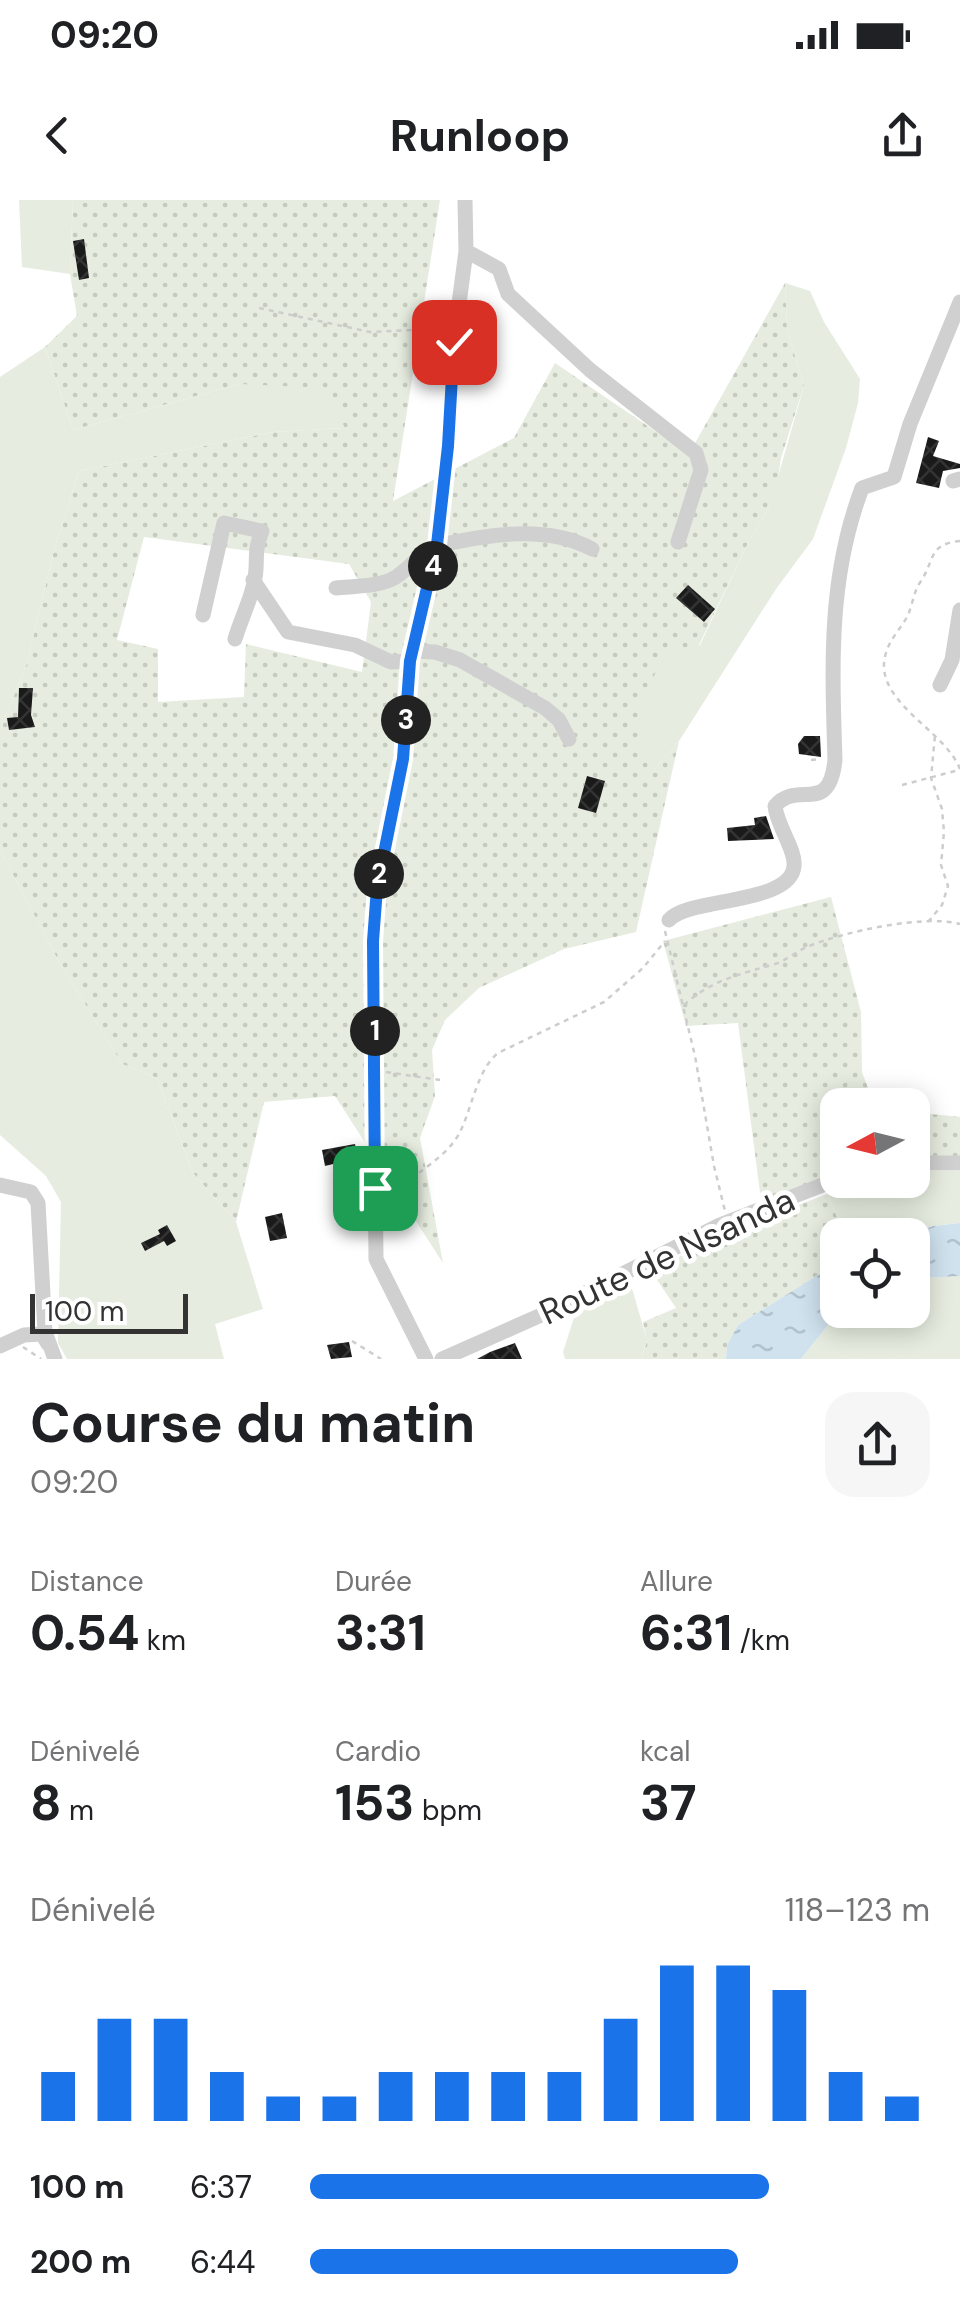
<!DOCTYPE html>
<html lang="fr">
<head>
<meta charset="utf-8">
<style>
  body { margin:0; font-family:"DM Sans",sans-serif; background:#f6f6f6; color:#202124; height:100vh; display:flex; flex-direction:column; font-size:38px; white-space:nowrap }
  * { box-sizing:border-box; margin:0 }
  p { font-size:32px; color:#757577 }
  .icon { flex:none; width:55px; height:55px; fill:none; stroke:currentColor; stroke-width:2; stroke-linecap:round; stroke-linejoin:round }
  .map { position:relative; height:1159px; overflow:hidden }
  .details { display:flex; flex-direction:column; background:#fff; flex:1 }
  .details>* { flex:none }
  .needle { width:65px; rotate:263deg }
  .buttons { position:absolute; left:820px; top:888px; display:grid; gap:20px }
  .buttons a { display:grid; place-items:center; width:110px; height:110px; border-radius:20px; background:#fff; box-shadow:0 5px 25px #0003; font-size:50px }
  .scale { position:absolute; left:30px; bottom:25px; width:158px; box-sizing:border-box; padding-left:10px; border:5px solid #333; border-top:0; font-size:28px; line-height:35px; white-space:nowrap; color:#333; -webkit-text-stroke:8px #fff; paint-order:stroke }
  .pin { position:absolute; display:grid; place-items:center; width:85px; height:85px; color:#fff; margin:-42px; border-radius:20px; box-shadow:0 5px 15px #0006 }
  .km { position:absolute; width:50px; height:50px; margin:-25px; border-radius:50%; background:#222; color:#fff; font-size:28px; line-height:50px; text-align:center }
  .round { display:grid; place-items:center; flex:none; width:105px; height:105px; border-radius:30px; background:#f6f6f6 }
  .head { display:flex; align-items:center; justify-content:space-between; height:170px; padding:0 30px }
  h1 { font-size:55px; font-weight:700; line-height:75px }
  .figures { display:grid; grid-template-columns:repeat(3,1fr); gap:15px; height:170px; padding:10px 30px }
  .figures div { display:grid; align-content:center }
  .figures b { font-size:50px; font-weight:700 }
  .figures small { font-size:28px; font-weight:400 }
  .figures p { font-size:28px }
  .chart { height:280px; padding:20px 30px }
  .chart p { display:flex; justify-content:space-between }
  .chart svg { width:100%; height:180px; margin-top:10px; stroke:#1a73e8; stroke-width:6 }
  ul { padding:0 30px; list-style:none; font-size:32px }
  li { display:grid; grid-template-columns:160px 120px 1fr; align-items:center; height:75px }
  li i { height:25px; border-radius:12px; background:#1a73e8 }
  .status { display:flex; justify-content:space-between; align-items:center; height:70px; padding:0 50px; background:#fff; direction:ltr }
  .status svg { height:28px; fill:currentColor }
  header { display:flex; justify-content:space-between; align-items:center; height:130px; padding:0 30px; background:#fff; font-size:45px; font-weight:700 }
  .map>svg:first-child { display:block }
</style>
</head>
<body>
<div class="status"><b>09:20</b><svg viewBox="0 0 49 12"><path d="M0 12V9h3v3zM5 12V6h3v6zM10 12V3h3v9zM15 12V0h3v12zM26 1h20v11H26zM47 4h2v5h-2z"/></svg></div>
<header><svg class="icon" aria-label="back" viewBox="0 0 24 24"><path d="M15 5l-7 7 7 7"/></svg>Runloop<svg class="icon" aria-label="share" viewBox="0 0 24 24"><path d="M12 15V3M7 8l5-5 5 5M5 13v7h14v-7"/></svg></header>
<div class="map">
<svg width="960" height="1159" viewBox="0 0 960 1159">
  <defs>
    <pattern id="grass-dots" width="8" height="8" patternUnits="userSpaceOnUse" patternTransform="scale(2.5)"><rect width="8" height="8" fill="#e6ecdf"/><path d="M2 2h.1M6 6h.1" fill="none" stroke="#c6cbc0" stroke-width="1.8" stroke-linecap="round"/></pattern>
    <pattern id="water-ripples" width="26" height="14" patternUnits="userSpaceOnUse" patternTransform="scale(2.5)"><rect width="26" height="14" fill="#cfe2ee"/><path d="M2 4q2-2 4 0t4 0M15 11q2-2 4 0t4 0" fill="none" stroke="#b2c2cd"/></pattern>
    <pattern id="building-cross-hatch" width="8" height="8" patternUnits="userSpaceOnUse" patternTransform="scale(2.5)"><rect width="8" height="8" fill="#1a1a1a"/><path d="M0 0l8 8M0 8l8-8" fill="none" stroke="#333"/></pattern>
  </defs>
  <rect width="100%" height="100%" fill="#fff"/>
  <path fill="url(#grass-dots)" fill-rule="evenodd" d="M 73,0 L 440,0 L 393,301 L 514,238 L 555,163 L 689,254 L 785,83 L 787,129 L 804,186 L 781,258 L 777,285 L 769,308 L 749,341 L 699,445 L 653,571 L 679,541 L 636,732 L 564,749 L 479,788 L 445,820 L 432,850 L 435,896 L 420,938 L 443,1063 L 335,896 L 264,902 L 236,1022 L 193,973 L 157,878 L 122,864 L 59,762 L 0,650 L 0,530 L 27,463 L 55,346 L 79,271 L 273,232 L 344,228 L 240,184 L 73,230 L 45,147 L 77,116 L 70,74 ZM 144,337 L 349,364 L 371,402 L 362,472 L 246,444 L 244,497 L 158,502 L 158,449 L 117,440 Z
    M 831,697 L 861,812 L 862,872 L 874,904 L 877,905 L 838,905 L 837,973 L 761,1000 L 738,823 L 686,826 L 663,741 Z
    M 912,912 L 960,917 L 960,958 L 913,956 Z
    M 827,994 L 845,1035 L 838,1035 L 837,1063 L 738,1125 L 727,1145 L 726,1159 L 641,1159 L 647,1141 L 643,1122 L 676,1108 L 651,1071 L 729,1032 Z"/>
  <path fill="#e6ecdf" d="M 19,0 L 73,0 L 70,74 L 22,67 Z
    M 785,83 L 810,91 L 824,122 L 860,179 L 858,203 L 846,248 L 813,339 L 776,389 L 679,541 L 653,571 C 623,541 647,483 667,453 L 700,445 L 749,341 L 769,308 L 804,186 L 787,129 Z
    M 45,147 L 73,230 L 240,184 L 326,188 L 345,228 L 273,232 L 79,271 L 55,346 L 27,463 L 0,530 L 0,177 Z
    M 0,650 L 59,762 L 122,864 L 157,878 L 193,973 L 236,1022 L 263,1109 L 215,1124 L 224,1159 L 67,1159 L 58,1143 L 61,1002 L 46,976 L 0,935 Z
    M 913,971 L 960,971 L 960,1023 L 932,1026 L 906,1035 L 845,1035 L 827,994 L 854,980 L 912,980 Z
    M 913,1073 L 925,1078 L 960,1076 L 960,1159 L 801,1159 L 840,1110 L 912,1110 Z
    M 631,1085 L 647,1140 L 641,1159 L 565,1159 L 563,1152 L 577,1108 Z"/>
  <path fill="url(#water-ripples)" d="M 960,1023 L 960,1076 L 925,1078 L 913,1073 L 912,1035 L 906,1035 L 933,1026 Z
    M 837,1063 L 838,1110 L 840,1110 L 801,1159 L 726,1159 L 727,1145 L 738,1125 Z"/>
  <path fill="url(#building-cross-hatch)" d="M 84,39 L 89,78 L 79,80 L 73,41 Z
    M 928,237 L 939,241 L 933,256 L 960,264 L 960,268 L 943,271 L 939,288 L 916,283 Z
    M 688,385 L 715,409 L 704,422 L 676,398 Z
    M 19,488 L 33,488 L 31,515 L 35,527 L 9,530 L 7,518 L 18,517 Z
    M 804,536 L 820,536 L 821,557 L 799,554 L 798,544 Z
    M 587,576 L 605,581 L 596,613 L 578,608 Z
    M 766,616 L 774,639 L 728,641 L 727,628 L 755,625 L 754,618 Z
    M 355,944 L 358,958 L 325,966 L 322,950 Z
    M 282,1013 L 287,1038 L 270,1041 L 265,1017 Z
    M 167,1025 L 176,1041 L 167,1046 L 164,1041 L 145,1051 L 141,1043 L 160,1034 L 158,1030 Z
    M 349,1142 L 352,1157 L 331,1159 L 327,1145 Z
    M 515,1143 L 522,1159 L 477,1159 L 490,1152 Z"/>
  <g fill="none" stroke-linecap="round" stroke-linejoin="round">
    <path stroke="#cdcdcd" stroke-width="2.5" stroke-dasharray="5 5" stroke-linecap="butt" d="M 259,108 L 370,132 L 431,129 L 444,136
      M 960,341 C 928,344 935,360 921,381 C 913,392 913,405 907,417 C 901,428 891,438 887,450 C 868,500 944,528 960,569
      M 811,560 L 821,559
      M 902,585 L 959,570
      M 928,722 L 942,705 L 948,686 L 941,665 L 944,632 L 942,609 L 931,578 L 935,535
      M 665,731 L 695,856 L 714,966 L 725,1011
      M 684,805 C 711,780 741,774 775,764 C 787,760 797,751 809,746 C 844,732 924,714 960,724
      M 386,872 L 440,880
      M 389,999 C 409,975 446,960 460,932 C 472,908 477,870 498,853 L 604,802 L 643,768 L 665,741
      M 352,1141 L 381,1159
      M 23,1147 L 41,1159"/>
    <path stroke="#d0d0d0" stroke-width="15" d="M 466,51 L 499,69 L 508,94 L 590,170 L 696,253 L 701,270 L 678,342
      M 953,281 L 960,279
      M 253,380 L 288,432 L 355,445 L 391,462 L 411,461
      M 336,388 C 354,386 380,387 396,377 C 410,368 425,348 440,345 C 487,335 546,324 592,349
      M 203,415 L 224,323 L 262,331 C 255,350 257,351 256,369 C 255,392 241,418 235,439
      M 413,451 L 435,452 L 460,460 L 545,508 L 559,520 L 569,539
      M 940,485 L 952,460 L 960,410
      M 669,720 C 688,697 791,705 794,666 C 796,650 777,626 775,606 C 798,579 829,617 835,560 C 832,465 828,378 862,288 L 894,277 L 910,224 L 960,102
      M 912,963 L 960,963
      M 0,985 L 31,992 L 38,1003 L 45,1132 L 55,1159
      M 0,1146 L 24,1135 L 42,1134 L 48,1144
      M 426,1159 L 376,1059 L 373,741 L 377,689 L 403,559 L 411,461 L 437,345 L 448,246 L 454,141 L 466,51 L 465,0
      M 442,1159 L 539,1116 L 720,1025 L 838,979"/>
  </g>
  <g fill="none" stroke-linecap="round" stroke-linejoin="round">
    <g stroke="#fff" stroke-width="20">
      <path id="route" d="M 375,988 L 373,741 L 377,688 L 403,559 L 410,461 L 437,345 L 448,246 L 454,142"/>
    </g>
    <use href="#route" stroke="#1a73e8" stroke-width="12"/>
  </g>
  <g text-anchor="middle" stroke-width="10" stroke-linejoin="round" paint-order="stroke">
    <g font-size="35" fill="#333" stroke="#fff">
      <text transform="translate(667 1056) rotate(-25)" y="12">Route de Nsanda</text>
    </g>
  </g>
</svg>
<div class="buttons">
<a><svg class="needle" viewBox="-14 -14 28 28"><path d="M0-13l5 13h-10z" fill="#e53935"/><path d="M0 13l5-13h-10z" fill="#757577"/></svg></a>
<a><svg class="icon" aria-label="locate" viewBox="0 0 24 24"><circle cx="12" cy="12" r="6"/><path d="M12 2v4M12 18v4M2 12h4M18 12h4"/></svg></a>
</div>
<div class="scale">100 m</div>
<div class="pin" style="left:375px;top:988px;background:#1e9e55"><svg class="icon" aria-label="arrive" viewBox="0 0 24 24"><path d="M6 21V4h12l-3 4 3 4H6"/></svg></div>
<div class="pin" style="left:454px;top:142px;background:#d93025"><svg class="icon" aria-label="check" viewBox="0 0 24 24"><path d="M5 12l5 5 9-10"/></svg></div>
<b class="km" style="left:375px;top:831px">1</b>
<b class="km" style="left:379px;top:674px">2</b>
<b class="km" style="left:406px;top:520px">3</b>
<b class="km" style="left:433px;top:366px">4</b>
</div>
<section class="details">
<div class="head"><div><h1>Course du matin</h1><p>09:20</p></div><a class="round"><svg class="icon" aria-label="share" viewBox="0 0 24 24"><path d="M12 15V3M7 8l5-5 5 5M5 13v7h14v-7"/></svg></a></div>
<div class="figures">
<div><p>Distance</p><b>0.54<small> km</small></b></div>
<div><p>Durée</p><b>3:31</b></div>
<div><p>Allure</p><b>6:31<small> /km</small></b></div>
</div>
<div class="figures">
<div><p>Dénivelé</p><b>8<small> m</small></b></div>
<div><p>Cardio</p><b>153<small> bpm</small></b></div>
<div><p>kcal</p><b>37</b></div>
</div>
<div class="chart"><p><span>Dénivelé</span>118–123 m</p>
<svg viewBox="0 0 160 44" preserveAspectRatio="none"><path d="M5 44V32M15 44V19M25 44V19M35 44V32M45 44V38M55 44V38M65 44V32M75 44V32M85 44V32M95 44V32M105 44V19M115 44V6M125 44V6M135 44V12M145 44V32M155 44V38"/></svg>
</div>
<ul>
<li><b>100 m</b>6:37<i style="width:74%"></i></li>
<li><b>200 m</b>6:44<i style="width:69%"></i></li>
</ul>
</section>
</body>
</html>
